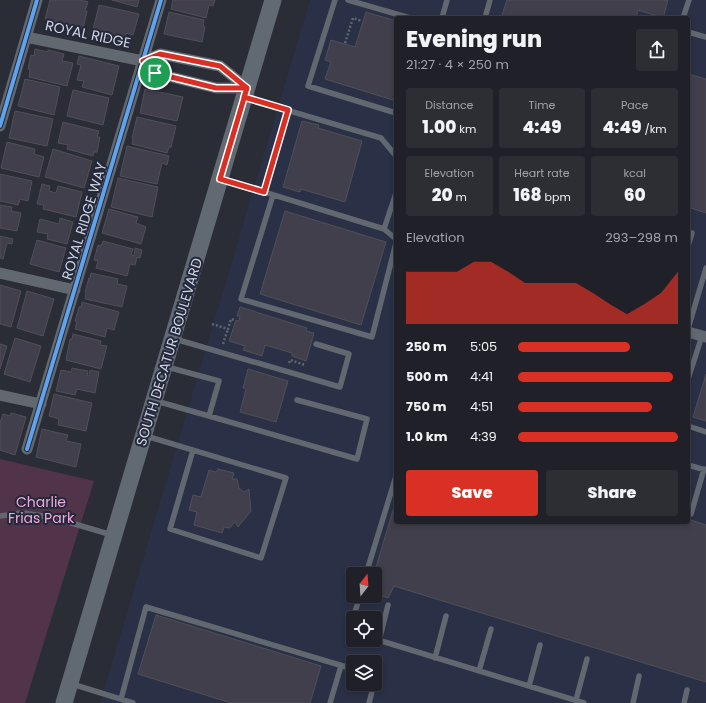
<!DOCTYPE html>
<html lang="en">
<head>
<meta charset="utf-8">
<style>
  body { margin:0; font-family:Poppins,sans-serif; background:#2d2e34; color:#f1f3f6; height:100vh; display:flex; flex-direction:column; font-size:15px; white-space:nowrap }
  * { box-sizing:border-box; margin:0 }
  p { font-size:13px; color:#a2a3a8 }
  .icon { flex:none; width:22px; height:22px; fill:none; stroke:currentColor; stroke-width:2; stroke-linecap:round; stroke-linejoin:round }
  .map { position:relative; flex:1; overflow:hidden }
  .side { position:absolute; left:394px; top:16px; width:296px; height:508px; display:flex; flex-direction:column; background:#202128; border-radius:4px; box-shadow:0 2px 6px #0003,0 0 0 1px #3d3e45 }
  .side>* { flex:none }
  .needle { width:26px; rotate:17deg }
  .tools { position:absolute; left:346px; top:567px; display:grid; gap:8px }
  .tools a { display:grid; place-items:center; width:36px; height:36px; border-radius:4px; background:#202128; box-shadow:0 2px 6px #0003,0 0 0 1px #3d3e45; font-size:20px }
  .pin { position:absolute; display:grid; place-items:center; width:34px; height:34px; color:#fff; margin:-17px; border:2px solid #fff; border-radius:50%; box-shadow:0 1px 4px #0007 }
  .round { display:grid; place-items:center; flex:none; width:42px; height:42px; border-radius:4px; background:#2d2e34 }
  .head { display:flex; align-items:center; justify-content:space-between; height:68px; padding:0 12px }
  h1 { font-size:22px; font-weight:800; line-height:30px }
  .stats { display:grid; grid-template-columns:repeat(3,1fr); gap:6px; height:68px; padding:4px 12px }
  .stats div { display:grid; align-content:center; border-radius:4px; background:#2d2e34; text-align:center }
  .stats b { font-size:17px; font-weight:800 }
  .stats small { font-size:11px; font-weight:400 }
  .stats p { font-size:11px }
  .chart { height:112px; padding:8px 12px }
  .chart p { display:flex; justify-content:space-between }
  .chart svg { width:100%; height:72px; margin-top:4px; fill:#d93025; opacity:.7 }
  .primary-button { display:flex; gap:8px; margin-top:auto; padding:8px 12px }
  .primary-button a { flex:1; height:46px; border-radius:4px; background:#d93025; color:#fff; font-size:16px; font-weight:800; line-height:46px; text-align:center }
  .primary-button a+a { background:#2d2e34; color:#f1f3f6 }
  ul { padding:0 12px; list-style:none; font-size:13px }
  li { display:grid; grid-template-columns:64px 48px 1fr; align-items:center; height:30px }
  li i { height:10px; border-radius:5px; background:#d93025 }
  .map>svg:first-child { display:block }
</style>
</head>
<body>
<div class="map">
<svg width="706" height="703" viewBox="0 0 706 703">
  <rect width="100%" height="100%" fill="#2a2c36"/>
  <path fill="#2a3046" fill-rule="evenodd" d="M 310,0 L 706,0 L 706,703 L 100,703 ZM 396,18 L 688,18 L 688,522 L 396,522 ZM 353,574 L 375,574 L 375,596 L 353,596 ZM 353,618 L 375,618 L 375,640 L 353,640 ZM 353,662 L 375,662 L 375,684 L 353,684 Z"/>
  <path fill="#52344a" d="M 0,459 L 94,481 L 25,703 L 0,703 Z"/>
  <path fill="#423f4d" stroke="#4f4f57" d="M 50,0 L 80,0 L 88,2 L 85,11 L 87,11 L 83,29 L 45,19 Z
    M 112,0 L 139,0 L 137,7 Z
    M 173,0 L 215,0 L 213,6 L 209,5 L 206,18 L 171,9 Z
    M 507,0 L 668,0 L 663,18 L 638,10 L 636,18 L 501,18 Z
    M 99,5 L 139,14 L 133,35 L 126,33 L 124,42 L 92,34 Z
    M 169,12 L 204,20 L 203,26 L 205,27 L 202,42 L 164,34 Z
    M 366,12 L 396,21 L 396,101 L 325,79 L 331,62 L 325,60 L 331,40 L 355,47 Z
    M 35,49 L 48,52 L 48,50 L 64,54 L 62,61 L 73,63 L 67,86 L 29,77 L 30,69 L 28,69 L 31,55 L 34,56 Z
    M 79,56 L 119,66 L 112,95 L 82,87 L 84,81 L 77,80 L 81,65 L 77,64 Z
    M 688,74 L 706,79 L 706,213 L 688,207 Z
    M 25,79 L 60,87 L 54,115 L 18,106 Z
    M 145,89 L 183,97 L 177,121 L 140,113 Z
    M 73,90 L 109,98 L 103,125 L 67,116 Z
    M 15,111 L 53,119 L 47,146 L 9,138 Z
    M 137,117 L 176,126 L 171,147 L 169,147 L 167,153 L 132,144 L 133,138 L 132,138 Z
    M 302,121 L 319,125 L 318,128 L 362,141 L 345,202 L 301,189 L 300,192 L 283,187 Z
    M 63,122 L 99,131 L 97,137 L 100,137 L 97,152 L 94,152 L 93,156 L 67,149 L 68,145 L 58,143 Z
    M 7,142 L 35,149 L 34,154 L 44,157 L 39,177 L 1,168 Z
    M 127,146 L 169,156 L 167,165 L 162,163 L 157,184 L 120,176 Z
    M 53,149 L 92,161 L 84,188 L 45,177 Z
    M 0,174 L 32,181 L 28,201 L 20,199 L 18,205 L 0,201 Z
    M 118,178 L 158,187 L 152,217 L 111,207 Z
    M 42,184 L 50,186 L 49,191 L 56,193 L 58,186 L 82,192 L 76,217 L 43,209 L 44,205 L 37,204 Z
    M 0,205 L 12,207 L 11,211 L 21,213 L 17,231 L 0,228 Z
    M 109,209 L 138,217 L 136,223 L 146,227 L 141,244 L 102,233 Z
    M 285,211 L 386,242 L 361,325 L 260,294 Z
    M 60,218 L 73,222 L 67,244 L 47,239 L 48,234 L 37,232 L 40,219 L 59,224 Z
    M 0,236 L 13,239 L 12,244 L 7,243 L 3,259 L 0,258 Z
    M 37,240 L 66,248 L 59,272 L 30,264 Z
    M 103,241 L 133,249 L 131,255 L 134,256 L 135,248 L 142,250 L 140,258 L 137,257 L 135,265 L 130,264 L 127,276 L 96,268 L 98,261 L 94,260 L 98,245 L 101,246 Z
    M 91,273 L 118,279 L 117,284 L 127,286 L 122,307 L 85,299 L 86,293 L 85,292 L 89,278 L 90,278 Z
    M 0,285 L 21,291 L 11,327 L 0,324 Z
    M 27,291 L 54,299 L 43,336 L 17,328 Z
    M 82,302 L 119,312 L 114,330 L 107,328 L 105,337 L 75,329 L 77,322 L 75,321 L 79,307 L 81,307 Z
    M 240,307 L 307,328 L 306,331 L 314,333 L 306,361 L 292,356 L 292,353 L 265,345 L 262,356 L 243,350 L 245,346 L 229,341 L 236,320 L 239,321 L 240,316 L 237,316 Z
    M 73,334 L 101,341 L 100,345 L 107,346 L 101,369 L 66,360 L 70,339 L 72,339 Z
    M 15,338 L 41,346 L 30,382 L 4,374 Z
    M 0,344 L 7,346 L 0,369 Z
    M 72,368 L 88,371 L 87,376 L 89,376 L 90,370 L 99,372 L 95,393 L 77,389 L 75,395 L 56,391 L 61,370 L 71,372 Z
    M 248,369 L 288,381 L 276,422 L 240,412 L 246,389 L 243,388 Z
    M 706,374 L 706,421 L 693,417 Z
    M 54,394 L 92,403 L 86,431 L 58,425 L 59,419 L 49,416 Z
    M 11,413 L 26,417 L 15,455 L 0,450 L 0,423 L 3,414 L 10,416 Z
    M 42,429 L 68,435 L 66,441 L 81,444 L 76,467 L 36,457 Z
    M 218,469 L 234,473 L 232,479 L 237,479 L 239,488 L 244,492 L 249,489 L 251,511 L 238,527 L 235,522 L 230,528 L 224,527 L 222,533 L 194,525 L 197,512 L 189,510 L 193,495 L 201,497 L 209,470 L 216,472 Z
    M 396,500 L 396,522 L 688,522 L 688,519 L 706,525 L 706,682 L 394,586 L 388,598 L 375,594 L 375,574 L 374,574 Z
    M 156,615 L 321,666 L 310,703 L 231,703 L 138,674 Z"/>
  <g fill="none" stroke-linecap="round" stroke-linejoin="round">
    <path stroke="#60666c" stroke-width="2.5" stroke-dasharray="2 2" stroke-linecap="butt" d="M 345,43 L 353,18 L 362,21
      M 212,324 L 228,329 L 231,319 L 235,320
      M 223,344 L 228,329
      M 289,363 L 290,360 L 305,365"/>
    <path stroke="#61686f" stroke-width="5.5" d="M 335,0 L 308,86 L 396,113
      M 348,0 L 410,18
      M 442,18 L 447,0
      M 485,18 L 490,0
      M 683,18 L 689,0
      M 688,32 L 706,37
      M 246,98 L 381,138 L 396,156
      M 222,179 L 384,229 L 396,193
      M 264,192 L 288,110
      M 273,195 L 241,299 L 372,337 L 396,243
      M 384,229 L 396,239
      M 688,246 L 692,233
      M 688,329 L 706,268
      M 175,339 L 340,387 L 349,354 L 316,344
      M 688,379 L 702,336
      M 156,401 L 209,416 L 219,381 L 167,367
      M 209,416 L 357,459 L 367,419 L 297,400
      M 688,426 L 706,432
      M 146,436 L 286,478 L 261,558 L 170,529 L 193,450
      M 688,465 L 706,470
      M 691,514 L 704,469
      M 0,516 L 22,513 L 51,517 L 112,535
      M 366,574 L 396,476
      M 353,618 L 360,596
      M 375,639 L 584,703
      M 379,641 L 388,605
      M 435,658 L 446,616
      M 479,671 L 491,629
      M 72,684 L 133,703
      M 529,686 L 540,645
      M 121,699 L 146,607 L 353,669
      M 576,700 L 587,659
      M 330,703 L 341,666
      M 369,703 L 374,684
      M 633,703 L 639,676
      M 684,703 L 687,690"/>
    <path stroke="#61686f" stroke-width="11" d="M 26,37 L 143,61
      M 143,61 L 160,54 L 220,66 L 247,88
      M 143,61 L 155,73 L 216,88 L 247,88
      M 0,126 L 37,0
      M 0,273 L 75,290
      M 688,332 L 706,337
      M 0,395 L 41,404
      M 27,449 L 161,0"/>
    <path stroke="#616972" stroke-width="17" d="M 64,703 L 273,0"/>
    <g stroke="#24293c" stroke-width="6">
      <path id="cycleway" d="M 0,126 L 37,0
        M 27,449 L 161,0"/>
    </g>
    <use href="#cycleway" stroke="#60a3ed" stroke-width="4"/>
  </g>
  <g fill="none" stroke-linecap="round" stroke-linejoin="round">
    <g stroke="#fff" stroke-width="8">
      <path id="route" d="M 155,73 L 216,88 L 247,88 L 220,179 L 264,192 L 288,110 L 244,97 L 247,88 L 220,66 L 160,54 L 143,61 L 155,73"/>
    </g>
    <use href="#route" stroke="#d93025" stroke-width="5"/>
  </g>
  <g text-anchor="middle" stroke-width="4" stroke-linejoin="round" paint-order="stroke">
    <g font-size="14" fill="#d1d5e1" stroke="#24293c">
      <text transform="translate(88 34) rotate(12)" y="5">ROYAL RIDGE</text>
      <text transform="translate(84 221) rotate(-73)" y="5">ROYAL RIDGE WAY</text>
      <text transform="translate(169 352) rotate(-73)" y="5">SOUTH DECATUR BOULEVARD</text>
    </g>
    <g font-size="14" fill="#f3a7da" stroke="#24293c">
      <text x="41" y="507">Charlie<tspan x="41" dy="16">Frias Park</tspan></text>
    </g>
  </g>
</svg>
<div class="tools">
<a><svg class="needle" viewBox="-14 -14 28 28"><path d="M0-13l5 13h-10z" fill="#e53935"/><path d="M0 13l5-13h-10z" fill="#a2a3a8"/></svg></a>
<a><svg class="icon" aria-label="locate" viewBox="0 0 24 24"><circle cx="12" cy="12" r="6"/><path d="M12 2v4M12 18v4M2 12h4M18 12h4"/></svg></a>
<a><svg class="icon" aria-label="layers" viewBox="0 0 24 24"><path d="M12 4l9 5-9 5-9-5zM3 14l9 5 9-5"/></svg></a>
</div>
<div class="pin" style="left:155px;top:73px;background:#1e9e55"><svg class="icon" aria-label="arrive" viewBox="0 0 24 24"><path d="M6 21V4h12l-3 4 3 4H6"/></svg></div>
<section class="side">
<div class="head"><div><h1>Evening run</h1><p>21:27 · 4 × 250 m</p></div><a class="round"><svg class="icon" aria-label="share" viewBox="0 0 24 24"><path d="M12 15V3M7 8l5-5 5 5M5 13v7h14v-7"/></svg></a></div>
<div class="stats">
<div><p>Distance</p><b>1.00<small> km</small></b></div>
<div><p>Time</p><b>4:49</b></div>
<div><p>Pace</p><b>4:49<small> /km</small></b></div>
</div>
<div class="stats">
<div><p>Elevation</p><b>20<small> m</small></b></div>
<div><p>Heart rate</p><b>168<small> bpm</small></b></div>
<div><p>kcal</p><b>60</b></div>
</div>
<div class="chart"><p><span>Elevation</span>293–298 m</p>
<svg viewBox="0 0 160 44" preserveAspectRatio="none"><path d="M0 44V12L10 12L20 12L30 12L40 6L50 6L60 12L70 19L80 19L90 19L100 19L110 25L120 32L130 38L140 32L150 25L160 12V44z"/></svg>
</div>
<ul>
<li><b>250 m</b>5:05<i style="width:70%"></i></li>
<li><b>500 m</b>4:41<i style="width:97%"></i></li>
<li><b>750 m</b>4:51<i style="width:84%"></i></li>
<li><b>1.0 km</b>4:39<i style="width:100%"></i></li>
</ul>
<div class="primary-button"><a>Save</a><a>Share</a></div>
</section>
</div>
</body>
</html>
